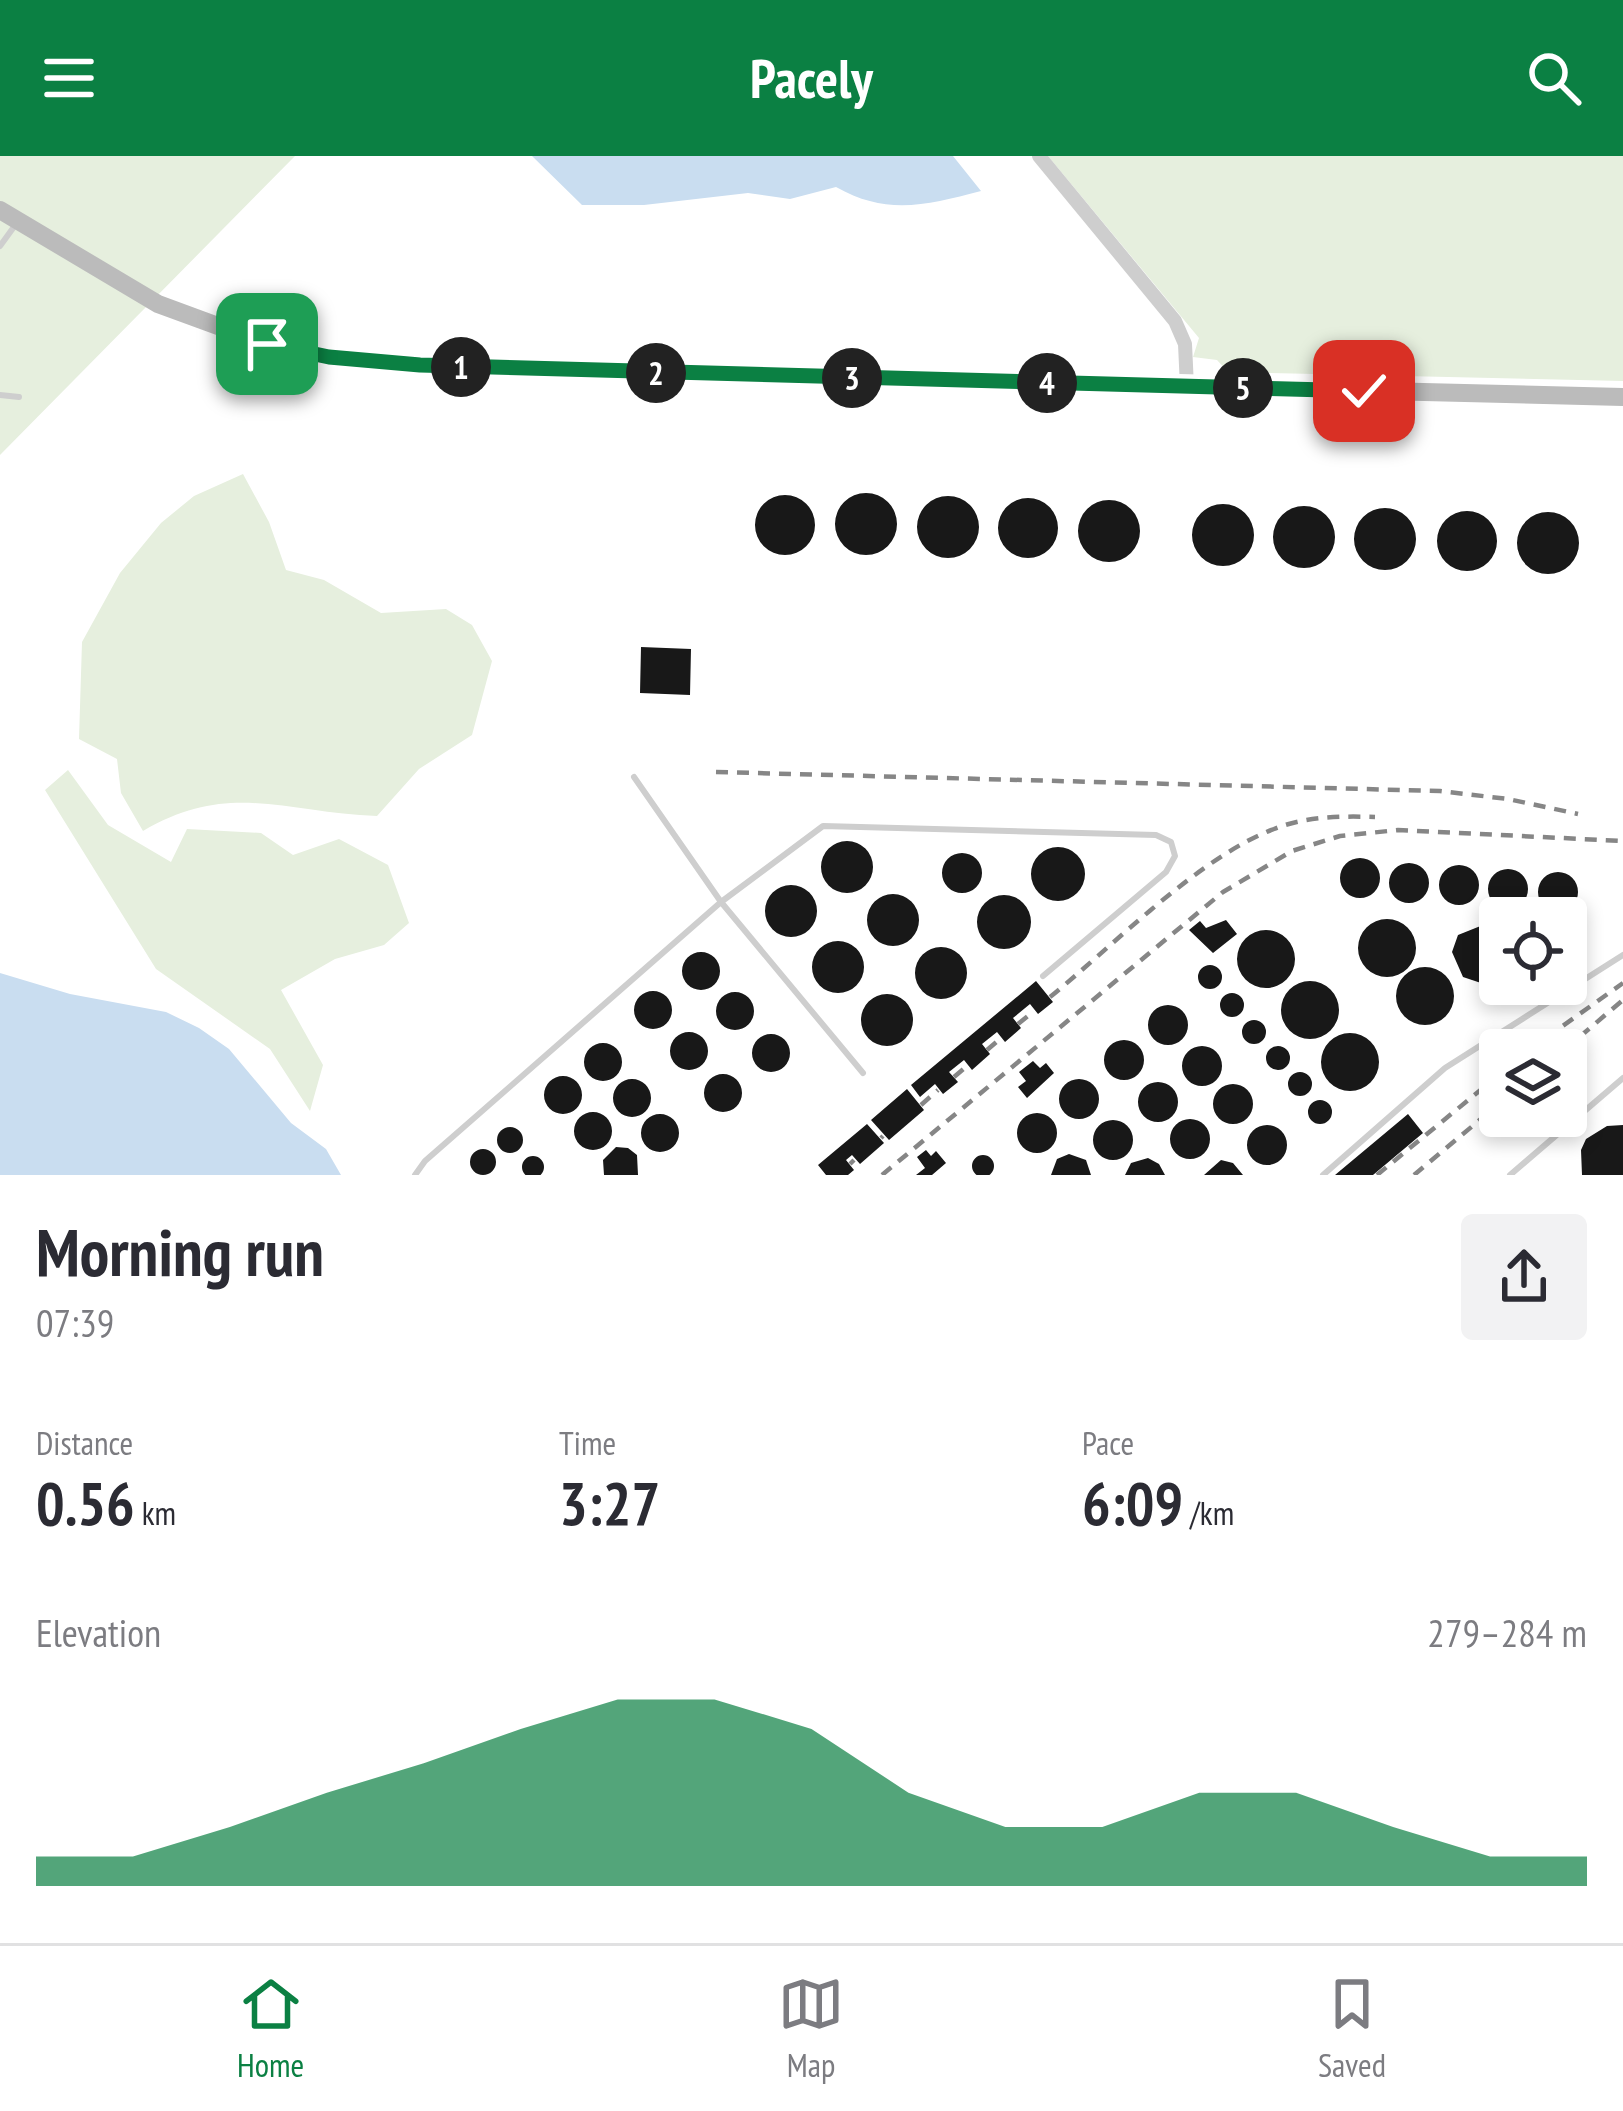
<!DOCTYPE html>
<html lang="en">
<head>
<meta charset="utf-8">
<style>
  body { margin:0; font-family:"PT Sans Narrow",sans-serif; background:#f2f2f3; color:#2b2b33; height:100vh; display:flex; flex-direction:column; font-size:45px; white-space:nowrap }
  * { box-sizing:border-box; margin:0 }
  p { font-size:39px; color:#7c7c81 }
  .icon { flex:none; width:66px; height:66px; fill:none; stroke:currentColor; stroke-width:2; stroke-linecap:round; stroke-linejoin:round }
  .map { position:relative; height:1019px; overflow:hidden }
  .details { display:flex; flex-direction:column; background:#fff; flex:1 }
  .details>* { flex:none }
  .fabs { position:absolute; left:1479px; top:741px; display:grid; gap:24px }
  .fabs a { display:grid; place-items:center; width:108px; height:108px; border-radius:12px; background:#fff; box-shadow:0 6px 18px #0003; font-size:60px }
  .pin { position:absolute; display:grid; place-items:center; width:102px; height:102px; color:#fff; margin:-51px; border-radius:24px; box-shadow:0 6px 18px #0006 }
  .km { position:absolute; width:60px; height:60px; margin:-30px; border-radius:50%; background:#222; color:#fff; font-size:33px; line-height:60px; text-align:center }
  .round { display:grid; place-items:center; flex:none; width:126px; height:126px; border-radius:12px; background:#f2f2f3 }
  .overview { display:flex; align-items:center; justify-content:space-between; height:204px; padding:0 36px }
  h1 { font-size:66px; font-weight:800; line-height:90px }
  .metrics { display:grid; grid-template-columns:repeat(3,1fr); gap:18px; height:204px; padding:12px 36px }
  .metrics div { display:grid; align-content:center }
  .metrics b { font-size:60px; font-weight:800 }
  .metrics small { font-size:33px; font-weight:400 }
  .metrics p { font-size:33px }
  .chart { height:336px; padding:24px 36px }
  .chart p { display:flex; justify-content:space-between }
  .chart svg { width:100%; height:216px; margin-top:12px; fill:#0b8043; opacity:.7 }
  header { display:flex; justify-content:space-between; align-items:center; height:156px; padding:0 36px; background:#0b8043; color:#fff; font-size:54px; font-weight:800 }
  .menu { display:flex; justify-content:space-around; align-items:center; height:168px; border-top:3px solid #e1e1e2; background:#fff; font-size:33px; color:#7c7c81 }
  .menu a { display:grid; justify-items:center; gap:6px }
  .menu .active { color:#0b8043 }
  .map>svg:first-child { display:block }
</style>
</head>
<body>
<header><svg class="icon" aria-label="menu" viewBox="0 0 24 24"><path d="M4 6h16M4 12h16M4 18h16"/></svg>Pacely<svg class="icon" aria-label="search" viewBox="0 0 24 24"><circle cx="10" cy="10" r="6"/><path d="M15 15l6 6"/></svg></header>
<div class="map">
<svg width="1623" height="1019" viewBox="0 0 1623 1019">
  <rect width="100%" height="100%" fill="#fff"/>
  <path fill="#e6efde" d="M 0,0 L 295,0 L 0,299 Z
    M 1048,0 L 1623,0 L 1623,225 L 1228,216 L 1217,204 L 1193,201 L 1199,182 Z
    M 243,318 L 269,366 L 286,414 L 324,424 L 381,457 L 446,453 L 472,469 L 492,505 L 472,579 L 419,613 L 377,660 C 286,657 229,624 143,675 L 121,637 L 117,603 L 79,583 L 82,486 L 120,417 L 161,367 L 194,340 Z
    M 68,614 L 108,669 L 171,706 L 187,673 L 261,677 L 293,699 L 339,683 L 388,709 L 409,767 L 384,789 L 335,803 L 281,834 L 323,909 L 310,955 L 270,893 L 156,813 L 45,634 Z"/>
  <path fill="#c9ddf0" d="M 532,0 L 953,0 L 981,35 C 927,49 887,60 836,31 L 790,43 L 748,37 L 644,49 L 582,49 Z
    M 0,817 L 70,838 L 166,856 L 199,872 L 229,893 L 291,967 L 326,993 L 341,1019 L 0,1019 Z"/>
  <path fill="#181818" d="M835 368a31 31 0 1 1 62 0a31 31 0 1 1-62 0Z
    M755 369a30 30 0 1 1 60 0a30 30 0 1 1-60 0Z
    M917 371a31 31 0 1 1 62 0a31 31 0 1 1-62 0Z
    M998 372a30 30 0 1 1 60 0a30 30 0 1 1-60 0Z
    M1078 375a31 31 0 1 1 62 0a31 31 0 1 1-62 0Z
    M1192 379a31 31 0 1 1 62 0a31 31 0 1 1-62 0Z
    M1273 381a31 31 0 1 1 62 0a31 31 0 1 1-62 0Z
    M1354 383a31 31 0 1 1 62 0a31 31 0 1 1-62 0Z
    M1437 385a30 30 0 1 1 60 0a30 30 0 1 1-60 0Z
    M1517 387a31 31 0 1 1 62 0a31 31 0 1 1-62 0Z
    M 641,491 L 691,493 L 690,539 L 640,537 Z
    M821 711a26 26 0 1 1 52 0a26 26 0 1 1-52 0Z
    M1031 718a27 27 0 1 1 54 0a27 27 0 1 1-54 0Z
    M942 717a20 20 0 1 1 40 0a20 20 0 1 1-40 0Z
    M1340 722a20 20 0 1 1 40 0a20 20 0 1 1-40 0Z
    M1389 727a20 20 0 1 1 40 0a20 20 0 1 1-40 0Z
    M1439 729a20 20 0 1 1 40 0a20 20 0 1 1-40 0Z
    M1488 733a20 20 0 1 1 40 0a20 20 0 1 1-40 0Z
    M1538 736a20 20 0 1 1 40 0a20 20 0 1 1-40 0Z
    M765 755a26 26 0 1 1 52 0a26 26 0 1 1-52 0Z
    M867 764a26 26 0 1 1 52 0a26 26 0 1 1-52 0Z
    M977 766a27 27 0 1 1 54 0a27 27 0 1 1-54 0Z
    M1358 792a29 29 0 1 1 58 0a29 29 0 1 1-58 0Z
    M 1226,764 L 1237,778 L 1213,797 L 1189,774 L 1200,765 L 1206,772 Z
    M 1483,769 L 1500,776 L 1500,819 L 1481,827 L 1463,821 L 1452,796 L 1458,779 Z
    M1237 803a29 29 0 1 1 58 0a29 29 0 1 1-58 0Z
    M812 811a26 26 0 1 1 52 0a26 26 0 1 1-52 0Z
    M915 817a26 26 0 1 1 52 0a26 26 0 1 1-52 0Z
    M682 815a19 19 0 1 1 38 0a19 19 0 1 1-38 0Z
    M1198 821a12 12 0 1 1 24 0a12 12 0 1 1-24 0Z
    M1396 840a29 29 0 1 1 58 0a29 29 0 1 1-58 0Z
    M 1036,825 L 1053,846 L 1038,858 L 1030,848 L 1013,862 L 1021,872 L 1005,886 L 997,876 L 982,888 L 990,898 L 972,914 L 964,904 L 949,916 L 958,926 L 943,938 L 935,928 L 920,941 L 911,929 Z
    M1281 854a29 29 0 1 1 58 0a29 29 0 1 1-58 0Z
    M634 854a19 19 0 1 1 38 0a19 19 0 1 1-38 0Z
    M716 855a19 19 0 1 1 38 0a19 19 0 1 1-38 0Z
    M1220 849a12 12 0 1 1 24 0a12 12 0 1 1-24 0Z
    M861 864a26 26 0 1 1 52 0a26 26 0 1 1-52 0Z
    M1148 869a20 20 0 1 1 40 0a20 20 0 1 1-40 0Z
    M1242 876a12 12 0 1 1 24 0a12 12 0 1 1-24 0Z
    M670 895a19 19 0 1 1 38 0a19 19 0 1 1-38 0Z
    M1321 906a29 29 0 1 1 58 0a29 29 0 1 1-58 0Z
    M752 897a19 19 0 1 1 38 0a19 19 0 1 1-38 0Z
    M1104 904a20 20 0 1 1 40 0a20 20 0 1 1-40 0Z
    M584 906a19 19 0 1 1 38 0a19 19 0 1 1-38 0Z
    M1266 902a12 12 0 1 1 24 0a12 12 0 1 1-24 0Z
    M1182 910a20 20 0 1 1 40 0a20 20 0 1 1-40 0Z
    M 1033,905 L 1040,912 L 1046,907 L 1054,917 L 1027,942 L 1018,931 L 1026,925 L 1019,916 Z
    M1288 928a12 12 0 1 1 24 0a12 12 0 1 1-24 0Z
    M704 937a19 19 0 1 1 38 0a19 19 0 1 1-38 0Z
    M544 939a19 19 0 1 1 38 0a19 19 0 1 1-38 0Z
    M613 942a19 19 0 1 1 38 0a19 19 0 1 1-38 0Z
    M1059 943a20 20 0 1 1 40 0a20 20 0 1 1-40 0Z
    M1138 946a20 20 0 1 1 40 0a20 20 0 1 1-40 0Z
    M1213 948a20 20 0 1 1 40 0a20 20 0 1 1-40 0Z
    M 907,933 L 924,954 L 889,984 L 871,964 Z
    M1308 956a12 12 0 1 1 24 0a12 12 0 1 1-24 0Z
    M574 975a19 19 0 1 1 38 0a19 19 0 1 1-38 0Z
    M1017 977a20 20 0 1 1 40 0a20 20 0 1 1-40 0Z
    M641 977a19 19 0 1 1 38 0a19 19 0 1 1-38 0Z
    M 1408,958 L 1423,977 L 1373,1019 L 1335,1019 Z
    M1170 983a20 20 0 1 1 40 0a20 20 0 1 1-40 0Z
    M1093 984a20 20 0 1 1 40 0a20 20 0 1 1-40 0Z
    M 867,968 L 884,987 L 860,1008 L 852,999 L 846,1004 L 854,1014 L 848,1019 L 826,1019 L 818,1009 Z
    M1247 989a20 20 0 1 1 40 0a20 20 0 1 1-40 0Z
    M 1623,969 L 1623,1019 L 1582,1019 L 1581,994 L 1586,983 L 1607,970 Z
    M497 984a13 13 0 1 1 26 0a13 13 0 1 1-26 0Z
    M 616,991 L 628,992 L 637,999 L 638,1019 L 604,1019 L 603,1004 Z
    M470 1006a13 13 0 1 1 26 0a13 13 0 1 1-26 0Z
    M 926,994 L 931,1000 L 936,995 L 946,1007 L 932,1019 L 916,1019 L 925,1012 L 917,1001 Z
    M 1069,998 L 1086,1004 L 1091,1019 L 1051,1019 L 1057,1003 Z
    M972 1010a11 11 0 1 1 22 0a11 11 0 1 1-22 0Z
    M522 1011a11 11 0 1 1 22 0a11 11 0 1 1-22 0Z
    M 1148,1002 L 1159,1008 L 1165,1019 L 1125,1019 L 1131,1007 Z
    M 1221,1004 L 1233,1007 L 1243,1019 L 1204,1019 Z"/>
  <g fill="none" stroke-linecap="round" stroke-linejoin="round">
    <path stroke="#cecece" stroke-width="6" d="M 0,90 L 16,68
      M 0,239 L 19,241
      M 634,621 L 721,746 L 863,917
      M 415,1019 L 425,1005 L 721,746 L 823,670 L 1156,679 L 1171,686 L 1175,700 L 1166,716 L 1043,820
      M 1323,1019 L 1445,912 L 1623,799
      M 1510,1019 L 1623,922"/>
    <path stroke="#cecece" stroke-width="14" d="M 1039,0 L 1175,165 L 1185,188 L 1187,231"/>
    <path stroke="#bbb" stroke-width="18" d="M 0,54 L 158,148 L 267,188 L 329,201 L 532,214 L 1623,241"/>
    <path stroke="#868686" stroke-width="4.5" stroke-dasharray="12 9" stroke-linecap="butt" d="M 716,616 L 1440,635 L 1508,643 L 1578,658
      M 1050,841 C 1113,790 1199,701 1274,673 C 1306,660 1342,660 1375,661
      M 1018,868 L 1034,855
      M 987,894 L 1001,882
      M 1529,894 L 1623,827
      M 1564,894 L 1623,844
      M 954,921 L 967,910
      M 921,949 L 938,934
      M 881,982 L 883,980
      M 850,1008 L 854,1004
      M 882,1019 L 1223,736 L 1292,695 L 1340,680 L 1398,674 L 1623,685
      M 1377,1019 L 1500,918
      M 1414,1019 L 1500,947"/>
  </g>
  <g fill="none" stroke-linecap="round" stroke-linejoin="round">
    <g stroke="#fff" stroke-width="24">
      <path id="route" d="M 267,188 L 329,201 L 420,209 L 1364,235"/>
    </g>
    <use href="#route" stroke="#0b8043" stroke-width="15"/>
  </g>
</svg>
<div class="fabs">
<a><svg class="icon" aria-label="locate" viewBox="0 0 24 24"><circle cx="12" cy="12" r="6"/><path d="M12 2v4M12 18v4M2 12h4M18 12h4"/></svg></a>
<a><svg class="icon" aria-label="layers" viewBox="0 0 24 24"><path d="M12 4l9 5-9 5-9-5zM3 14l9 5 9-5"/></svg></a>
</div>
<div class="pin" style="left:267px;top:188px;background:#1e9e55"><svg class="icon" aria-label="arrive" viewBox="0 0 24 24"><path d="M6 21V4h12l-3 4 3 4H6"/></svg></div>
<div class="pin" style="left:1364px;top:235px;background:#d93025"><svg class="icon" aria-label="check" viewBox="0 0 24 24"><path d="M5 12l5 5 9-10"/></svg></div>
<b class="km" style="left:461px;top:211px">1</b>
<b class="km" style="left:656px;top:217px">2</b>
<b class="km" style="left:852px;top:222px">3</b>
<b class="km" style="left:1047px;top:227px">4</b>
<b class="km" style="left:1243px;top:232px">5</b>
</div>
<section class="details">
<div class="overview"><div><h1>Morning run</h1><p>07:39</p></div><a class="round"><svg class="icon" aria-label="share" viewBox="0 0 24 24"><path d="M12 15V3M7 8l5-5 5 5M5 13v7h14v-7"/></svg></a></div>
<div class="metrics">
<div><p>Distance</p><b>0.56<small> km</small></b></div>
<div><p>Time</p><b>3:27</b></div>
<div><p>Pace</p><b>6:09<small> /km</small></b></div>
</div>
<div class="chart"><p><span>Elevation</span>279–284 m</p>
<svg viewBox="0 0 160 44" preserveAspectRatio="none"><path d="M0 44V38L10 38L20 32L30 25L40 19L50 12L60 6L70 6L80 12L90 25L100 32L110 32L120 25L130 25L140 32L150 38L160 38V44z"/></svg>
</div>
</section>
<nav class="menu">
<a class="active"><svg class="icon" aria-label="home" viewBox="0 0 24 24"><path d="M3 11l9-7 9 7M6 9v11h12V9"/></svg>Home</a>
<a><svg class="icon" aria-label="map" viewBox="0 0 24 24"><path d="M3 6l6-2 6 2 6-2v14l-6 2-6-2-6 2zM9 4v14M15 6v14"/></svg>Map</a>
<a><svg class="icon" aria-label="saved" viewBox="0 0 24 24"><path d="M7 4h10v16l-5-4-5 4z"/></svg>Saved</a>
</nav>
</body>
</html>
